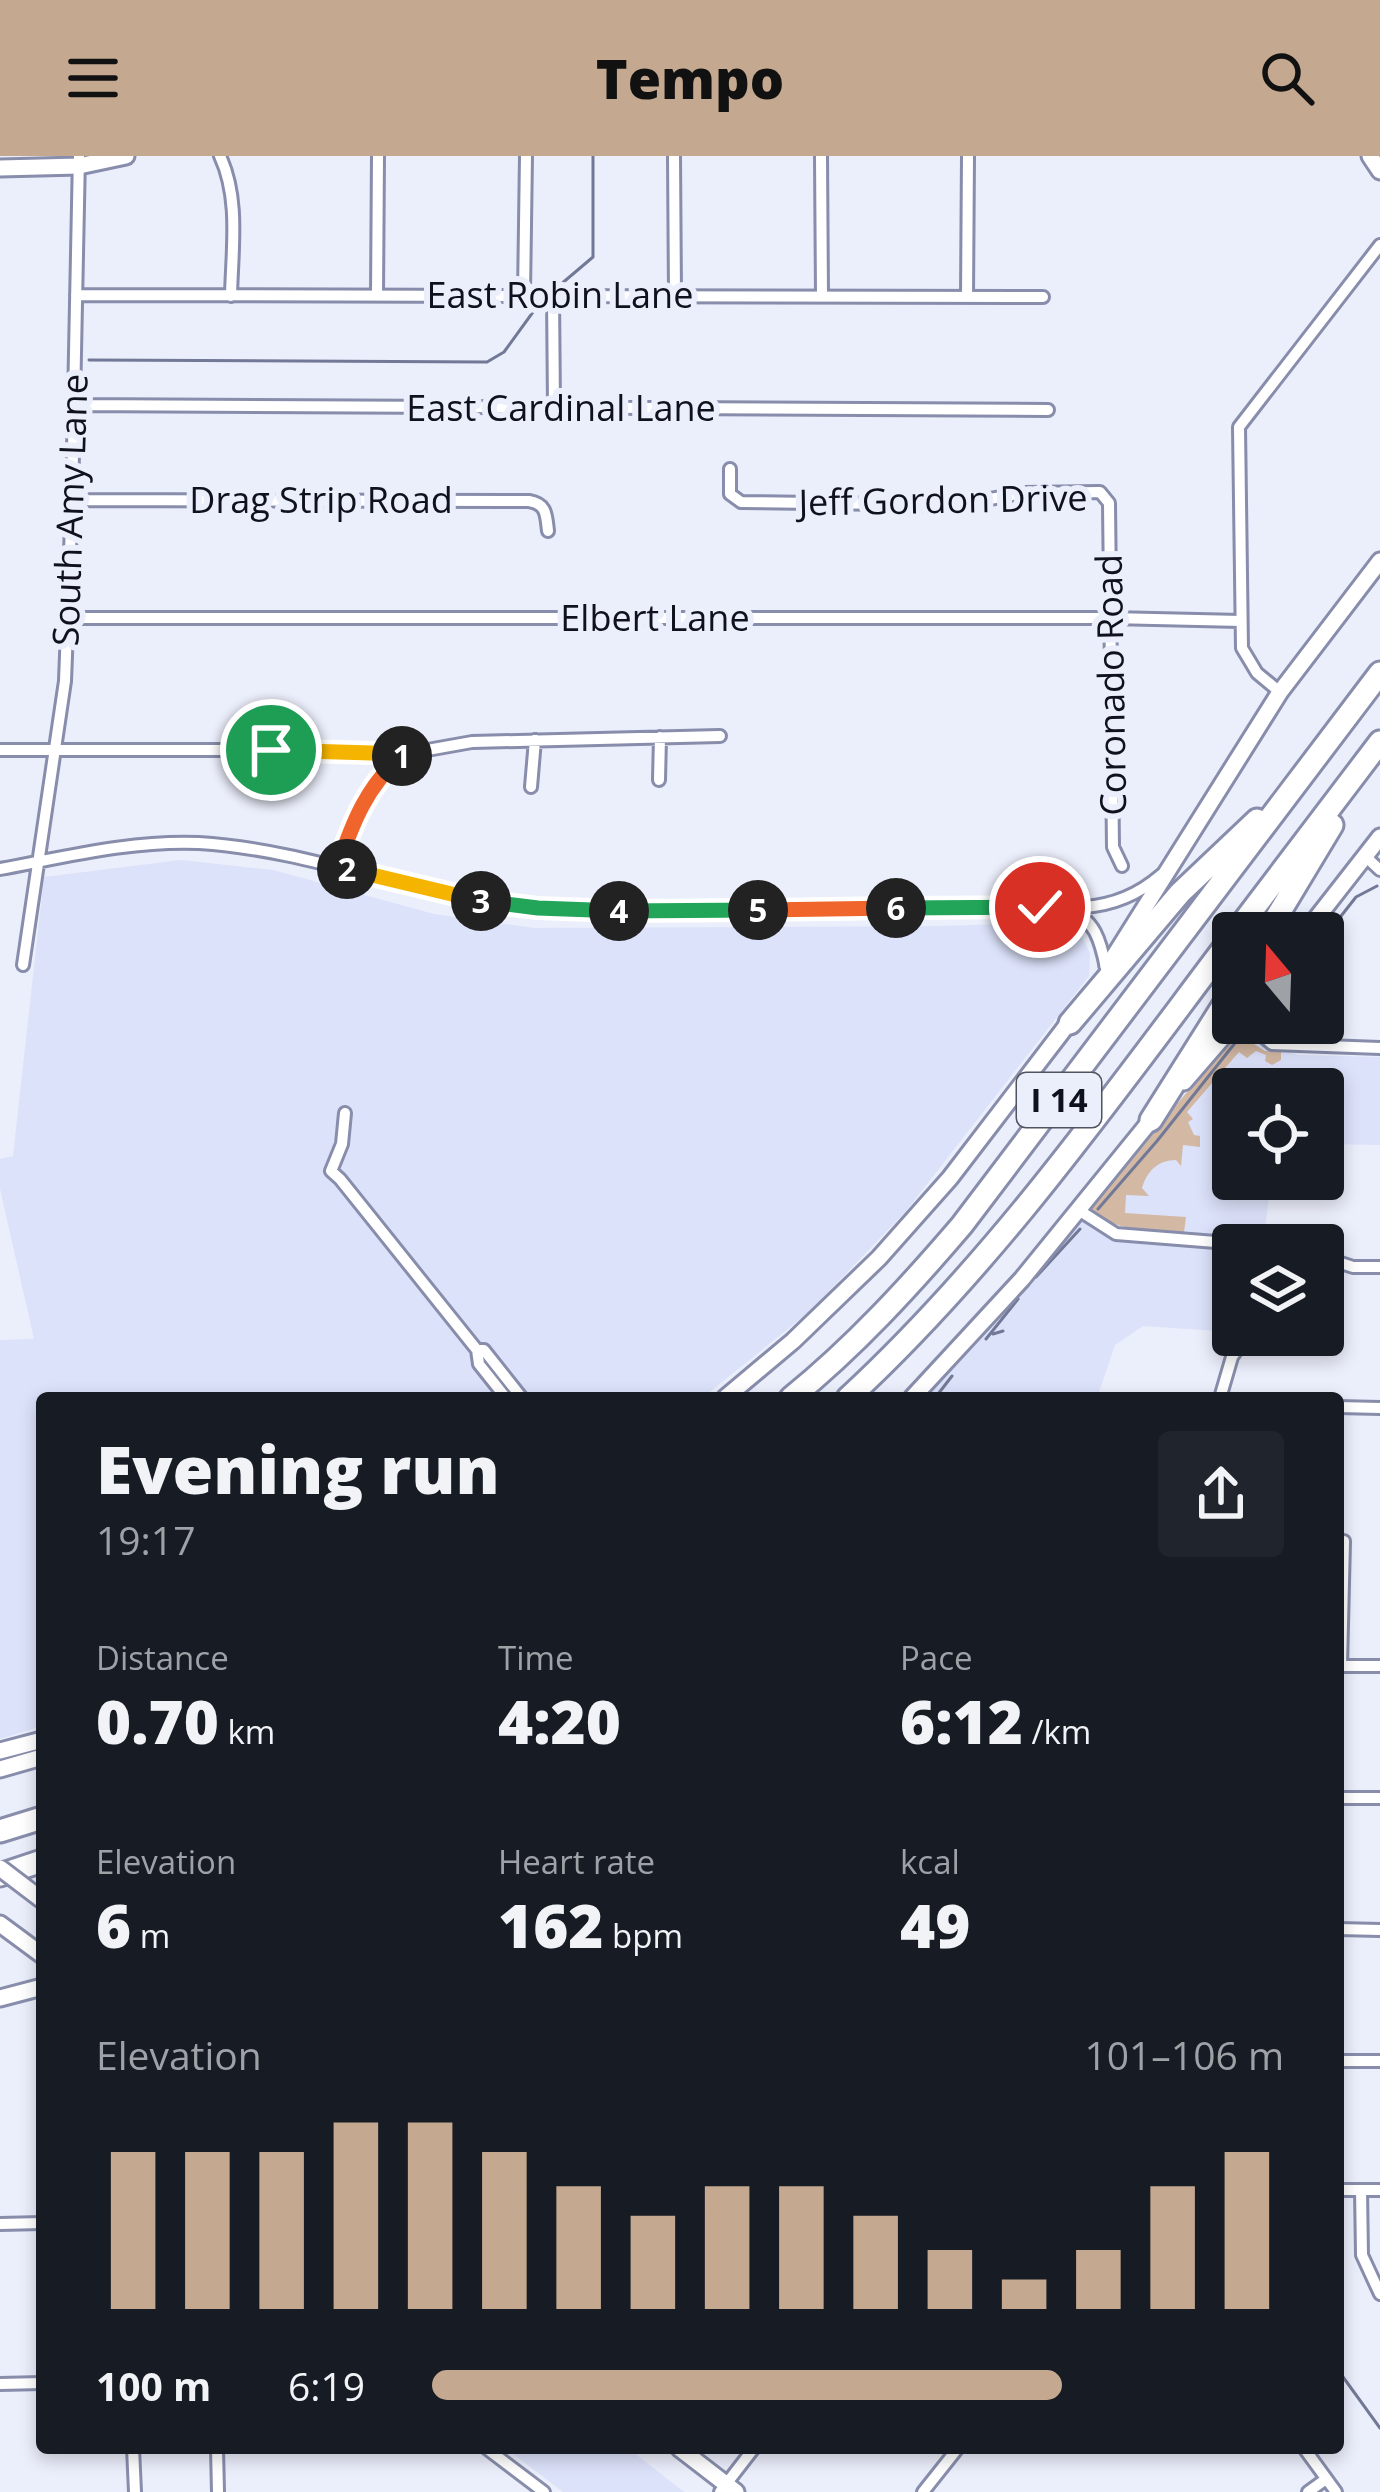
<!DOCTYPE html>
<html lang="en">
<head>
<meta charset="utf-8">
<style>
  body { margin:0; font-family:"Open Sans",sans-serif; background:#20242c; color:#f1f3f6; height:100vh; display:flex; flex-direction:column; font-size:45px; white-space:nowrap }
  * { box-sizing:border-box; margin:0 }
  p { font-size:39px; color:#9ea1a6 }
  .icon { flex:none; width:66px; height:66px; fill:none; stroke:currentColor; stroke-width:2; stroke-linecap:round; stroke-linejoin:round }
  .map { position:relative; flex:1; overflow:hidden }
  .details { position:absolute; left:36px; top:1236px; width:1308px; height:1062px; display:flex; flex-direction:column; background:#171b24; border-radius:12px; box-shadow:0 6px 18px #0003 }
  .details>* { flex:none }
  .needle { width:78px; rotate:341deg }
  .fabs { position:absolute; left:1212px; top:756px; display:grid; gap:24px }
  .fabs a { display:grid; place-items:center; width:132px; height:132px; border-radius:12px; background:#171b24; box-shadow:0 6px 18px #0003; font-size:60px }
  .pin { position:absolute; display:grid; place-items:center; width:102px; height:102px; color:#fff; margin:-51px; border:6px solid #fff; border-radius:50%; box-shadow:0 3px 12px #0007 }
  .km { position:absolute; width:60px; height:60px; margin:-30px; border-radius:50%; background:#222; color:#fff; font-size:33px; line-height:60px; text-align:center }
  .round { display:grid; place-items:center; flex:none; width:126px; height:126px; border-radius:12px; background:#20242c }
  .summary { display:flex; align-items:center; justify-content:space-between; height:204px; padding:0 60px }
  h1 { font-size:66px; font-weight:800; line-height:90px }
  .stats { display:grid; grid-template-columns:repeat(3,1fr); gap:18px; height:204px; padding:12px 60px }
  .stats div { display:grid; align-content:center }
  .stats b { font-size:60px; font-weight:800 }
  .stats small { font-size:33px; font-weight:400 }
  .stats p { font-size:33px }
  .chart { height:336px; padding:24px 60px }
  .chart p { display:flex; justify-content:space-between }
  .chart svg { width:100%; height:216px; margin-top:12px; stroke:#c4a990; stroke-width:6 }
  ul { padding:0 60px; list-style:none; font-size:39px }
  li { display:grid; grid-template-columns:192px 144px 1fr; align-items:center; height:90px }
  li i { height:30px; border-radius:15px; background:#c4a990 }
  header { display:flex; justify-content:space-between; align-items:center; height:156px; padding:0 60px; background:#c4a990; color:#111; font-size:54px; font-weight:800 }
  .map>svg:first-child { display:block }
</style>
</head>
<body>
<header><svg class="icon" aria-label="menu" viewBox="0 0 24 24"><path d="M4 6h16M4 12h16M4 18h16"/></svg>Tempo<svg class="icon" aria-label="search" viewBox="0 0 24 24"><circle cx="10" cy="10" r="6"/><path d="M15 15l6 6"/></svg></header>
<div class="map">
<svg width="1380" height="2336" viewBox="0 0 1380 2336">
  <rect width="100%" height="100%" fill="#ebeefb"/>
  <path fill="#dce2fa" d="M 181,704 L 273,714 L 434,758 L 534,772 L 943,770 L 1058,766 L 1081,779 L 1090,797 L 1089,820 L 906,1055 L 809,1156 L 702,1242 L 42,1242 L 42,1570 L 0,1583 L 0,1184 L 34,1183 L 0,1033 L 0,1003 L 13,1000 L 44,721 Z
    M 1237,877 L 1298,899 L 1380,901 L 1380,989 L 1323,988 L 1323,933 L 1233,933 L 1233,1023 L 1271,1023 L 1263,1089 L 1233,1089 L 1233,1176 L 1143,1170 L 1115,1189 L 1097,1242 L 920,1242 L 938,1226 Z
    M 516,2292 L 628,2292 L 684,2336 L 563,2336 L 512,2297 Z"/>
  <path fill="#d3b8a3" d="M 1237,877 L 1265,895 L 1281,896 L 1281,904 L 1272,909 L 1265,905 L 1266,899 L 1256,895 L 1247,902 L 1239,896 L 1187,956 L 1193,963 L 1188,966 L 1194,979 L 1200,980 L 1200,991 L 1183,989 L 1181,1010 L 1176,1004 C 1158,1004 1147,1015 1142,1032 L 1149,1040 L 1126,1039 L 1125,1057 L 1186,1061 L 1184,1076 C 1152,1073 1112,1077 1089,1052 Z"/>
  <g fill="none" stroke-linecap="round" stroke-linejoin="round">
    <path stroke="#727996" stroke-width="3" d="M 560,129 L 593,101 L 593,0
      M 89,204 L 487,206 L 504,196 L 541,145
      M 1323,783 L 1356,741 L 1377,730
      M 1098,1053 L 1157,985 L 1239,882
      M 1036,1121 L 1080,1073
      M 993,1178 L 1003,1175
      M 986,1183 L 1018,1143
      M 935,1242 L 952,1220
      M 1338,2214 L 1380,2272"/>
    <g stroke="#878dab" stroke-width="16">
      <path id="street" d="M 220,0 C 240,43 232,93 231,140
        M 674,0 L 675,140
        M 821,0 L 822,140
        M 524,138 L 526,0
        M 76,139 L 1043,141
        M 377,139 L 378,0
        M 553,139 L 554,251
        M 967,141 L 968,0
        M 74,249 L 1048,254
        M 730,313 L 730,338 L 741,346 L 957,349 L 1023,337 L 1100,336 L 1109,347 L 1113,691 L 1122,710
        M 72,344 L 529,345 C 547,348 546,359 548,375
        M 68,462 L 1111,462 L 1241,465
        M 1280,536 L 1257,517 L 1242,492 L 1239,271 L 1380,89
        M 0,594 L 271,594 L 405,598 L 472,586 L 720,580
        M 659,624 L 660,581
        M 531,631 L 535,584
        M 1365,700 L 1380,714
        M 338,710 C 354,663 366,630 405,598
        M 0,713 C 65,701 133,684 199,687 C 280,692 355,717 433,735 C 481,746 529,751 578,755 L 1084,751 C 1114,749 1138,739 1161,719
        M 1067,754 C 1095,761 1101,787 1106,812
        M 23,809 L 65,525 L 72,344 L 79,0
        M 1247,867 L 1272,888 L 1380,892
        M 345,957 L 342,988 L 331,1015 L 340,1023 L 477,1194 L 484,1194 L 522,1242
        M 1077,1053 L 1116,1078 L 1253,1089
        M 1323,1101 L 1353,1111 L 1380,1111
        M 477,1194 L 479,1208 L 506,1242
        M 1220,1242 L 1232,1201 L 1247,1179
        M 1338,1251 L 1380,1252
        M 1338,1510 L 1380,1510
        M 1341,1510 L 1344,1385
        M 1338,1642 L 1380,1642
        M 1338,1773 L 1380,1774
        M 1338,1905 L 1380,1905
        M 1338,2034 L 1380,2034
        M 1361,2034 L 1362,2099 L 1380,2138
        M 0,2068 L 42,2067
        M 0,2228 L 42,2227
        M 133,2292 L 135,2336
        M 217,2292 L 218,2336
        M 486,2292 L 544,2336
        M 1304,2292 L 1336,2336
        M 720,2336 L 754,2292
        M 923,2336 L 958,2292
        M 1308,2336 L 1326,2323"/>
    </g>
    <g stroke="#878dab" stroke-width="21">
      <path id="secondary" d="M 1370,0 L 1380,15
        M 0,12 L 79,10 L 126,0
        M 1305,777 L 1380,681
        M 1108,810 L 1280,536 L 1380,405
        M 1184,926 L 1235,867
        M 725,1242 L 793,1185 L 879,1102 L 950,1022 L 1074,860
        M 912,1242 L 1022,1123 L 1156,958
        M 0,1595 L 42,1584
        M 0,1613 L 42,1601
        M 0,1768 L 42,1799
        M 0,1842 L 42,1831
        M 679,2292 L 736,2336"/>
    </g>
    <g stroke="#878dab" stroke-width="27">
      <path id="highway" d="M 1235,777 L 1380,586
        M 1267,777 L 1332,669
        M 1070,867 L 1180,737 L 1257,664
        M 1151,964 L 1233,834
        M 791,1242 C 854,1191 909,1131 962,1069 L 1380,517
        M 848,1242 C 996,1105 1112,940 1233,780
        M 0,1675 L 42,1662
        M 0,1719 L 42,1705"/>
    </g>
    <use href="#street" stroke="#fff" stroke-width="10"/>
    <use href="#secondary" stroke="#fff" stroke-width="15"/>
    <use href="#highway" stroke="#fff" stroke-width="21"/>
    <g stroke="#878dab" stroke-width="21" stroke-linecap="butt">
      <path id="secondary-bridge" d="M 0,1712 L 42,1744"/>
    </g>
    <use href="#secondary-bridge" stroke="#fff" stroke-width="15"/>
  </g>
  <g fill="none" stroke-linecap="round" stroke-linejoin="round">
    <g stroke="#fff" stroke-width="24">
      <path id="split-1" d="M 271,594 L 405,598 L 402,600"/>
    </g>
    <g stroke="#fff" stroke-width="24">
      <path id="split-2" d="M 347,713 L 338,710 C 352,668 367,629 402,600"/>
    </g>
    <g stroke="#fff" stroke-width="24">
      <path id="split-3" d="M 347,713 L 481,745"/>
    </g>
    <g stroke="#fff" stroke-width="24">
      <path id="split-4" d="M 481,745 L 538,752 L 619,755"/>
    </g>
    <g stroke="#fff" stroke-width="24">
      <path id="split-5" d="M 619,755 L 758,754"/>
    </g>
    <g stroke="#fff" stroke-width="24">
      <path id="split-6" d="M 758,754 L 896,752"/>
    </g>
    <g stroke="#fff" stroke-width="24">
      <path id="split-7" d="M 896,752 L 1040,751"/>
    </g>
    <use href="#split-1" stroke="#f5b400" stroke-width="15"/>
    <use href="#split-2" stroke="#f0652b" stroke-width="15"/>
    <use href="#split-3" stroke="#f5b400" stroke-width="15"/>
    <use href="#split-4" stroke="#22a559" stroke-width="15"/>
    <use href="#split-5" stroke="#22a559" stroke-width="15"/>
    <use href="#split-6" stroke="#f0652b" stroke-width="15"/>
    <use href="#split-7" stroke="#22a559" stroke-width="15"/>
  </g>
  <g text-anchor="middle" stroke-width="12" stroke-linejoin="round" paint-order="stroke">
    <rect fill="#ebeefb" stroke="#51535f" stroke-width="3" x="1017" y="917" width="84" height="54" rx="9"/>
    <g font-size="33" font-weight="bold" fill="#0f111c">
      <text x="1059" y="956">I 14</text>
    </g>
    <g font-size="36" fill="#0f111c" stroke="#ebeefb">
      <text x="560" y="152">East Robin Lane</text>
      <text x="561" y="265">East Cardinal Lane</text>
      <text x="321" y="357">Drag Strip Road</text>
      <text transform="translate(943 344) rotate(-1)" y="13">Jeff Gordon Drive</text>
      <text transform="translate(70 354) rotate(-88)" y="13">South Amy Lane</text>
      <text x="655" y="475">Elbert Lane</text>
      <text transform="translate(1111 529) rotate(-91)" y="13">Coronado Road</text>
    </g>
  </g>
</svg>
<div class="fabs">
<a><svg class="needle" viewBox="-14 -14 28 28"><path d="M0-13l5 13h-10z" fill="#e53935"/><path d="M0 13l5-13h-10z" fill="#9ea1a6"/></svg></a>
<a><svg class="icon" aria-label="locate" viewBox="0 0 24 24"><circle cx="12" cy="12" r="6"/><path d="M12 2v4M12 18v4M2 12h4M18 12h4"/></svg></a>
<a><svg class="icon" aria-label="layers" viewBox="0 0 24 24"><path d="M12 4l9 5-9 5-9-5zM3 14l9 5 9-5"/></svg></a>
</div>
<div class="pin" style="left:271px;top:594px;background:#1e9e55"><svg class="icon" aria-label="arrive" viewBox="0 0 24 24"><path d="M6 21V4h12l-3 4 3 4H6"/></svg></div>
<div class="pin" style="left:1040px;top:751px;background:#d93025"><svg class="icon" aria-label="check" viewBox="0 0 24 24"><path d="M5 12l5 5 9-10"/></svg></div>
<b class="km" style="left:402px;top:600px">1</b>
<b class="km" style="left:347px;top:713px">2</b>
<b class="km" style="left:481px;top:745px">3</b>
<b class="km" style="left:619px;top:755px">4</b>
<b class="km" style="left:758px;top:754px">5</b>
<b class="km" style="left:896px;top:752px">6</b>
<section class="details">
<div class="summary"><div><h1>Evening run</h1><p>19:17</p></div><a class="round"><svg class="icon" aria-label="share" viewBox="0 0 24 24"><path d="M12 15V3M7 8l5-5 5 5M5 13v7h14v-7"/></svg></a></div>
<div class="stats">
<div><p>Distance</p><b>0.70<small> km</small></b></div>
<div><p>Time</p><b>4:20</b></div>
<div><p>Pace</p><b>6:12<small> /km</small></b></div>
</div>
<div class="stats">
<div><p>Elevation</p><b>6<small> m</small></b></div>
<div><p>Heart rate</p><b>162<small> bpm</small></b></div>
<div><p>kcal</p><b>49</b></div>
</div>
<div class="chart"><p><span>Elevation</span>101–106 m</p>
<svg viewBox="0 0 160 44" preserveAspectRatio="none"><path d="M5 44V12M15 44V12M25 44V12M35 44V6M45 44V6M55 44V12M65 44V19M75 44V25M85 44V19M95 44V19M105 44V25M115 44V32M125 44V38M135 44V32M145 44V19M155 44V12"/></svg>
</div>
<ul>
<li><b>100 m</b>6:19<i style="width:74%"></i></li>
</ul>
</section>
</div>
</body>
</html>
